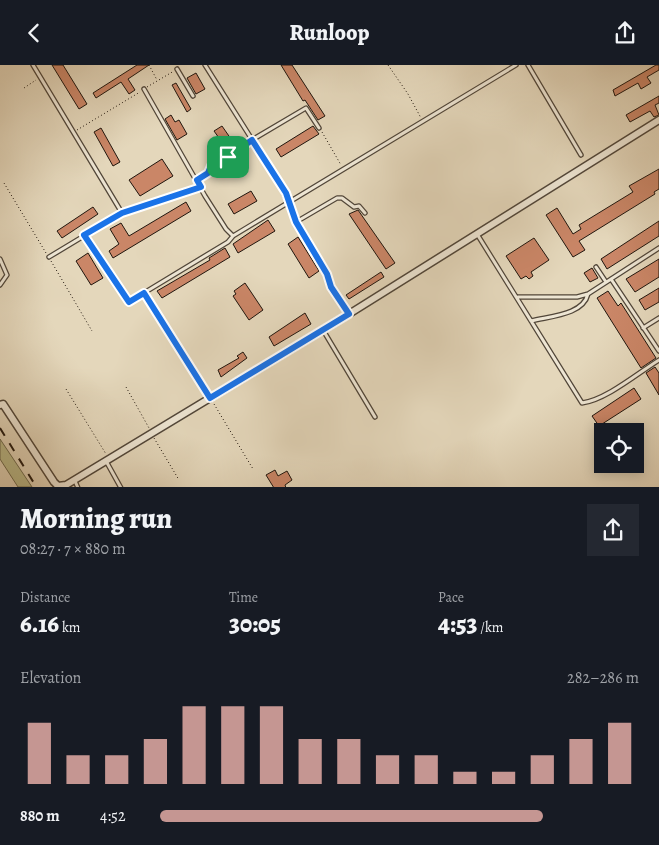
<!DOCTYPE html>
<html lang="en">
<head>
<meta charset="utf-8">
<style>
  body { margin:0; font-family:Alegreya,serif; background:#242831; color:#f1f3f6; height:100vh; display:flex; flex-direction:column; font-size:19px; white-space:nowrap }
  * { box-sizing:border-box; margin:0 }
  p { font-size:16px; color:#9ea1a6 }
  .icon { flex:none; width:28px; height:28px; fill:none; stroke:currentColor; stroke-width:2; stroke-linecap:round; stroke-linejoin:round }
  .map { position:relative; height:422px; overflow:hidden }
  .side { display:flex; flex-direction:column; background:#171b24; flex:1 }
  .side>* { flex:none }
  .tools { position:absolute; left:594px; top:358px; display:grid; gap:10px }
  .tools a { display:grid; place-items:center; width:50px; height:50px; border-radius:0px; background:#171b24; box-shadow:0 2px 12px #0003; font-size:25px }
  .pin { position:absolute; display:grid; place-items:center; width:42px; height:42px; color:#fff; margin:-21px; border-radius:10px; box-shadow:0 2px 8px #0006 }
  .round { display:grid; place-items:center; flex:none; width:52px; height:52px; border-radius:0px; background:#242831 }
  .headline { display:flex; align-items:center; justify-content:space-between; height:85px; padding:0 20px }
  h1 { font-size:28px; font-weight:800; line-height:38px }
  .stats { display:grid; grid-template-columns:repeat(3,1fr); gap:8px; height:85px; padding:5px 20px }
  .stats div { display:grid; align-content:center }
  .stats b { font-size:25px; font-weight:800 }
  .stats small { font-size:14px; font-weight:400 }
  .stats p { font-size:14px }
  .chart { height:140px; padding:10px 20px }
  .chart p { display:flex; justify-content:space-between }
  .chart svg { width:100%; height:90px; margin-top:5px; stroke:#c59692; stroke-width:6 }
  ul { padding:0 20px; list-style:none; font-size:16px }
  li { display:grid; grid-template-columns:80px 60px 1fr; align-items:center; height:38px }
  li i { height:12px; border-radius:6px; background:#c59692 }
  header { display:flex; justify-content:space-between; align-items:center; height:65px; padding:0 20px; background:#171b24; font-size:22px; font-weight:800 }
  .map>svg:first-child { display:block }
</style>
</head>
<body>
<header><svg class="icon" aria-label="back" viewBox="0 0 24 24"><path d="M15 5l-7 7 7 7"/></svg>Runloop<svg class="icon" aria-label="share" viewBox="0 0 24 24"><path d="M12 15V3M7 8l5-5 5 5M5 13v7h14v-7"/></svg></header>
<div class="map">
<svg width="659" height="423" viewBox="0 0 659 423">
  <rect width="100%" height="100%" fill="#e4d7bb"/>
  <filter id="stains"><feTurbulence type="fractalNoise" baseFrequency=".004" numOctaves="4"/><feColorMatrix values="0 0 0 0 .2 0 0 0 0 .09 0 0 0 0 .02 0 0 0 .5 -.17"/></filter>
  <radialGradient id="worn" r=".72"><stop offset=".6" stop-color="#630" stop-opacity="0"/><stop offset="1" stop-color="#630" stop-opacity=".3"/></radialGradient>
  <path fill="#bbbc8c" stroke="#6e694d" d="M 0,374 L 32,422 L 18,422 L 0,394 Z"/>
  <path fill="#ca8667" stroke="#20160e" d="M 52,0 L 63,0 L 87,39 L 79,44 Z
    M 137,0 L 149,0 L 128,14 L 135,25 L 129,29 L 121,17 L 96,33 L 93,28 Z
    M 281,0 L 292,0 L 325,51 L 318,55 L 305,35 L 303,36 Z
    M 656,0 L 659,0 L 659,5 L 647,12 L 651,18 L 641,24 L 638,18 L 615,31 L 613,25 Z
    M 196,8 L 205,24 L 196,29 L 187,13 Z
    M 176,18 L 191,44 L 187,47 L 172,20 Z
    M 659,31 L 659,38 L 655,40 L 659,50 L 654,52 L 650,46 L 630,57 L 626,50 Z
    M 171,50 L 175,57 L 179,55 L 187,69 L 177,75 L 165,54 Z
    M 222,61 L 231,74 L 224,80 L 214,66 Z
    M 313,61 L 319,69 L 281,92 L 276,84 Z
    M 101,63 L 120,97 L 113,101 L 94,67 Z
    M 162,94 L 173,111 L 140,131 L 129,115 Z
    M 659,104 L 659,124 L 654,127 L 655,129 L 579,176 L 585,185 L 573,192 L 546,150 L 557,143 L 573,169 L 581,164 L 579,160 L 633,127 L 629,121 Z
    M 251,126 L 257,136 L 234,149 L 228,139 Z
    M 186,137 L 191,146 L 113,193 L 109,186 L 119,179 L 110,164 L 121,158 L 129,171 Z
    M 93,142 L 98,149 L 62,173 L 57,166 Z
    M 358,145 L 395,198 L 386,204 L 349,149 Z
    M 268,155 L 275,166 L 238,188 L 233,179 Z
    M 659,156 L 659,171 L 607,204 L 601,194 Z
    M 298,172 L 319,206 L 309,213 L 288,179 Z
    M 534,173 L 549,195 L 531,207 L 533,211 L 529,214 L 526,211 L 521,214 L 506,191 Z
    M 225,183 L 230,192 L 162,233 L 157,226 L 210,195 L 209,193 Z
    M 88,188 L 103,213 L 91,220 L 76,196 Z
    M 659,194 L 659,212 L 635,227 L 626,214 Z
    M 592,203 L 598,213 L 590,217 L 584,208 Z
    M 381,207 L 384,212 L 349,234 L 346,230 Z
    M 245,218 L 263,245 L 249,255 L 233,231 L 236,229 L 234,226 Z
    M 659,223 L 659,237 L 645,245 L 639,235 Z
    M 608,226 L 618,241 L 621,238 L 656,293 L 641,303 L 597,233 Z
    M 305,248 L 311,259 L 274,281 L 269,272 Z
    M 243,287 L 247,293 L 221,312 L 218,305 L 239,293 L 237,291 Z
    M 655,302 L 659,308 L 659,330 L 646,308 Z
    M 634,323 L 641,334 L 599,361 L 592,351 Z
    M 275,405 L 278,411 L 287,406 L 292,415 L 285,420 L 286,423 L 274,423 L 266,410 Z"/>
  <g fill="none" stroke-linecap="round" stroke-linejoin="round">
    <g stroke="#514639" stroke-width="5.5">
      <path id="lane" d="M 33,0 L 122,148
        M 205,0 L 280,119 L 296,157 L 327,209 L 331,222 L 348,248
        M 528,0 L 581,90
        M 177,4 L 193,31
        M 144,24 L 205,131 L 226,164 L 233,171
        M 209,107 L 214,94 L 228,92
        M 197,115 L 219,103 L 228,92 L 252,75 L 306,43 L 319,63
        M 296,157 L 337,133 L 342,133 L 354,142 L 359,141 L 365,148
        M 477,169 L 582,338 C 606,335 638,308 659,295
        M 84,170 L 129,237 L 228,177 L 233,171 L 516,0
        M 49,192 L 122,148 L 201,122
        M 0,194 L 7,210 L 0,220
        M 596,202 L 606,217
        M 611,214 L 659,286
        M 518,232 L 577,232 L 588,229 L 659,183
        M 531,256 C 550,251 583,250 588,229
        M 643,263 L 659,253
        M 323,265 L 375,352
        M 106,396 L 121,423
        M 75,416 L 78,423"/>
    </g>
    <g stroke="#514639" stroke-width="9">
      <path id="street" d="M 0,340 L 3,339 L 54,417 L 58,421 L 66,420 L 349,249 L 659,55"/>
    </g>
    <path stroke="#20160e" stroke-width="1" stroke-dasharray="1 2.5" stroke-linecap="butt" d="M 149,0 L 157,15
      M 388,0 L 408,29 L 421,53
      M 147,22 L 174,6
      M 24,23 L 36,15
      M 77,65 L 140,27
      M 322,67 L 341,100
      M 4,118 L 46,188
      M 51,196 L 92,266
      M 147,233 L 206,327
      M 126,322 L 149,363
      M 66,324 L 106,389
      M 214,339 L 253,404
      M 154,373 L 179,415"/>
    <use href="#lane" stroke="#ede5d3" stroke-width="3"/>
    <use href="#street" stroke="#ede5d3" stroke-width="6"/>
    <path stroke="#20160e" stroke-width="2" stroke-dasharray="9 9" stroke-linecap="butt" d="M 0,363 L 37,423"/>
  </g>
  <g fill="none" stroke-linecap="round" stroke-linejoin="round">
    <g stroke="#fff" stroke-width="10">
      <path id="route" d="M 252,75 L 286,128 L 296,157 L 327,209 L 331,222 L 349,249 L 210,333 L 144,228 L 129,237 L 84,170 L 122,148 L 201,122 L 197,115 L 208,108 L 214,94 L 228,92 Z"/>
    </g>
    <use href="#route" stroke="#1a73e8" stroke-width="6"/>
  </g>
  <rect width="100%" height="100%" filter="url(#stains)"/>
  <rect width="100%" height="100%" fill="url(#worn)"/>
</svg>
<div class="tools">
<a><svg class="icon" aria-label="locate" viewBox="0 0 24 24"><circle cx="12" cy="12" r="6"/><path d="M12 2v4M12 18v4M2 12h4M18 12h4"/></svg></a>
</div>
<div class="pin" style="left:228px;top:92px;background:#1e9e55"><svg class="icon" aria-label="arrive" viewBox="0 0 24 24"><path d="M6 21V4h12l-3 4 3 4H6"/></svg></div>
</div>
<section class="side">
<div class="headline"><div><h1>Morning run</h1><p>08:27 · 7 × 880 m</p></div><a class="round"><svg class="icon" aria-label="share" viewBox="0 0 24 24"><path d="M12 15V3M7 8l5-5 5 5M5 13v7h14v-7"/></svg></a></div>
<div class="stats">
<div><p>Distance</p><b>6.16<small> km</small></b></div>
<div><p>Time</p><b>30:05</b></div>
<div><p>Pace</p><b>4:53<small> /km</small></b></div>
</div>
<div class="chart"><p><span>Elevation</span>282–286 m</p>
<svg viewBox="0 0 160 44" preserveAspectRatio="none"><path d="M5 44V14M15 44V30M25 44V30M35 44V22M45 44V6M55 44V6M65 44V6M75 44V22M85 44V22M95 44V30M105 44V30M115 44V38M125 44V38M135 44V30M145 44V22M155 44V14"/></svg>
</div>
<ul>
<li><b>880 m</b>4:52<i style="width:80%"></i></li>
</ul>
</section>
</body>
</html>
